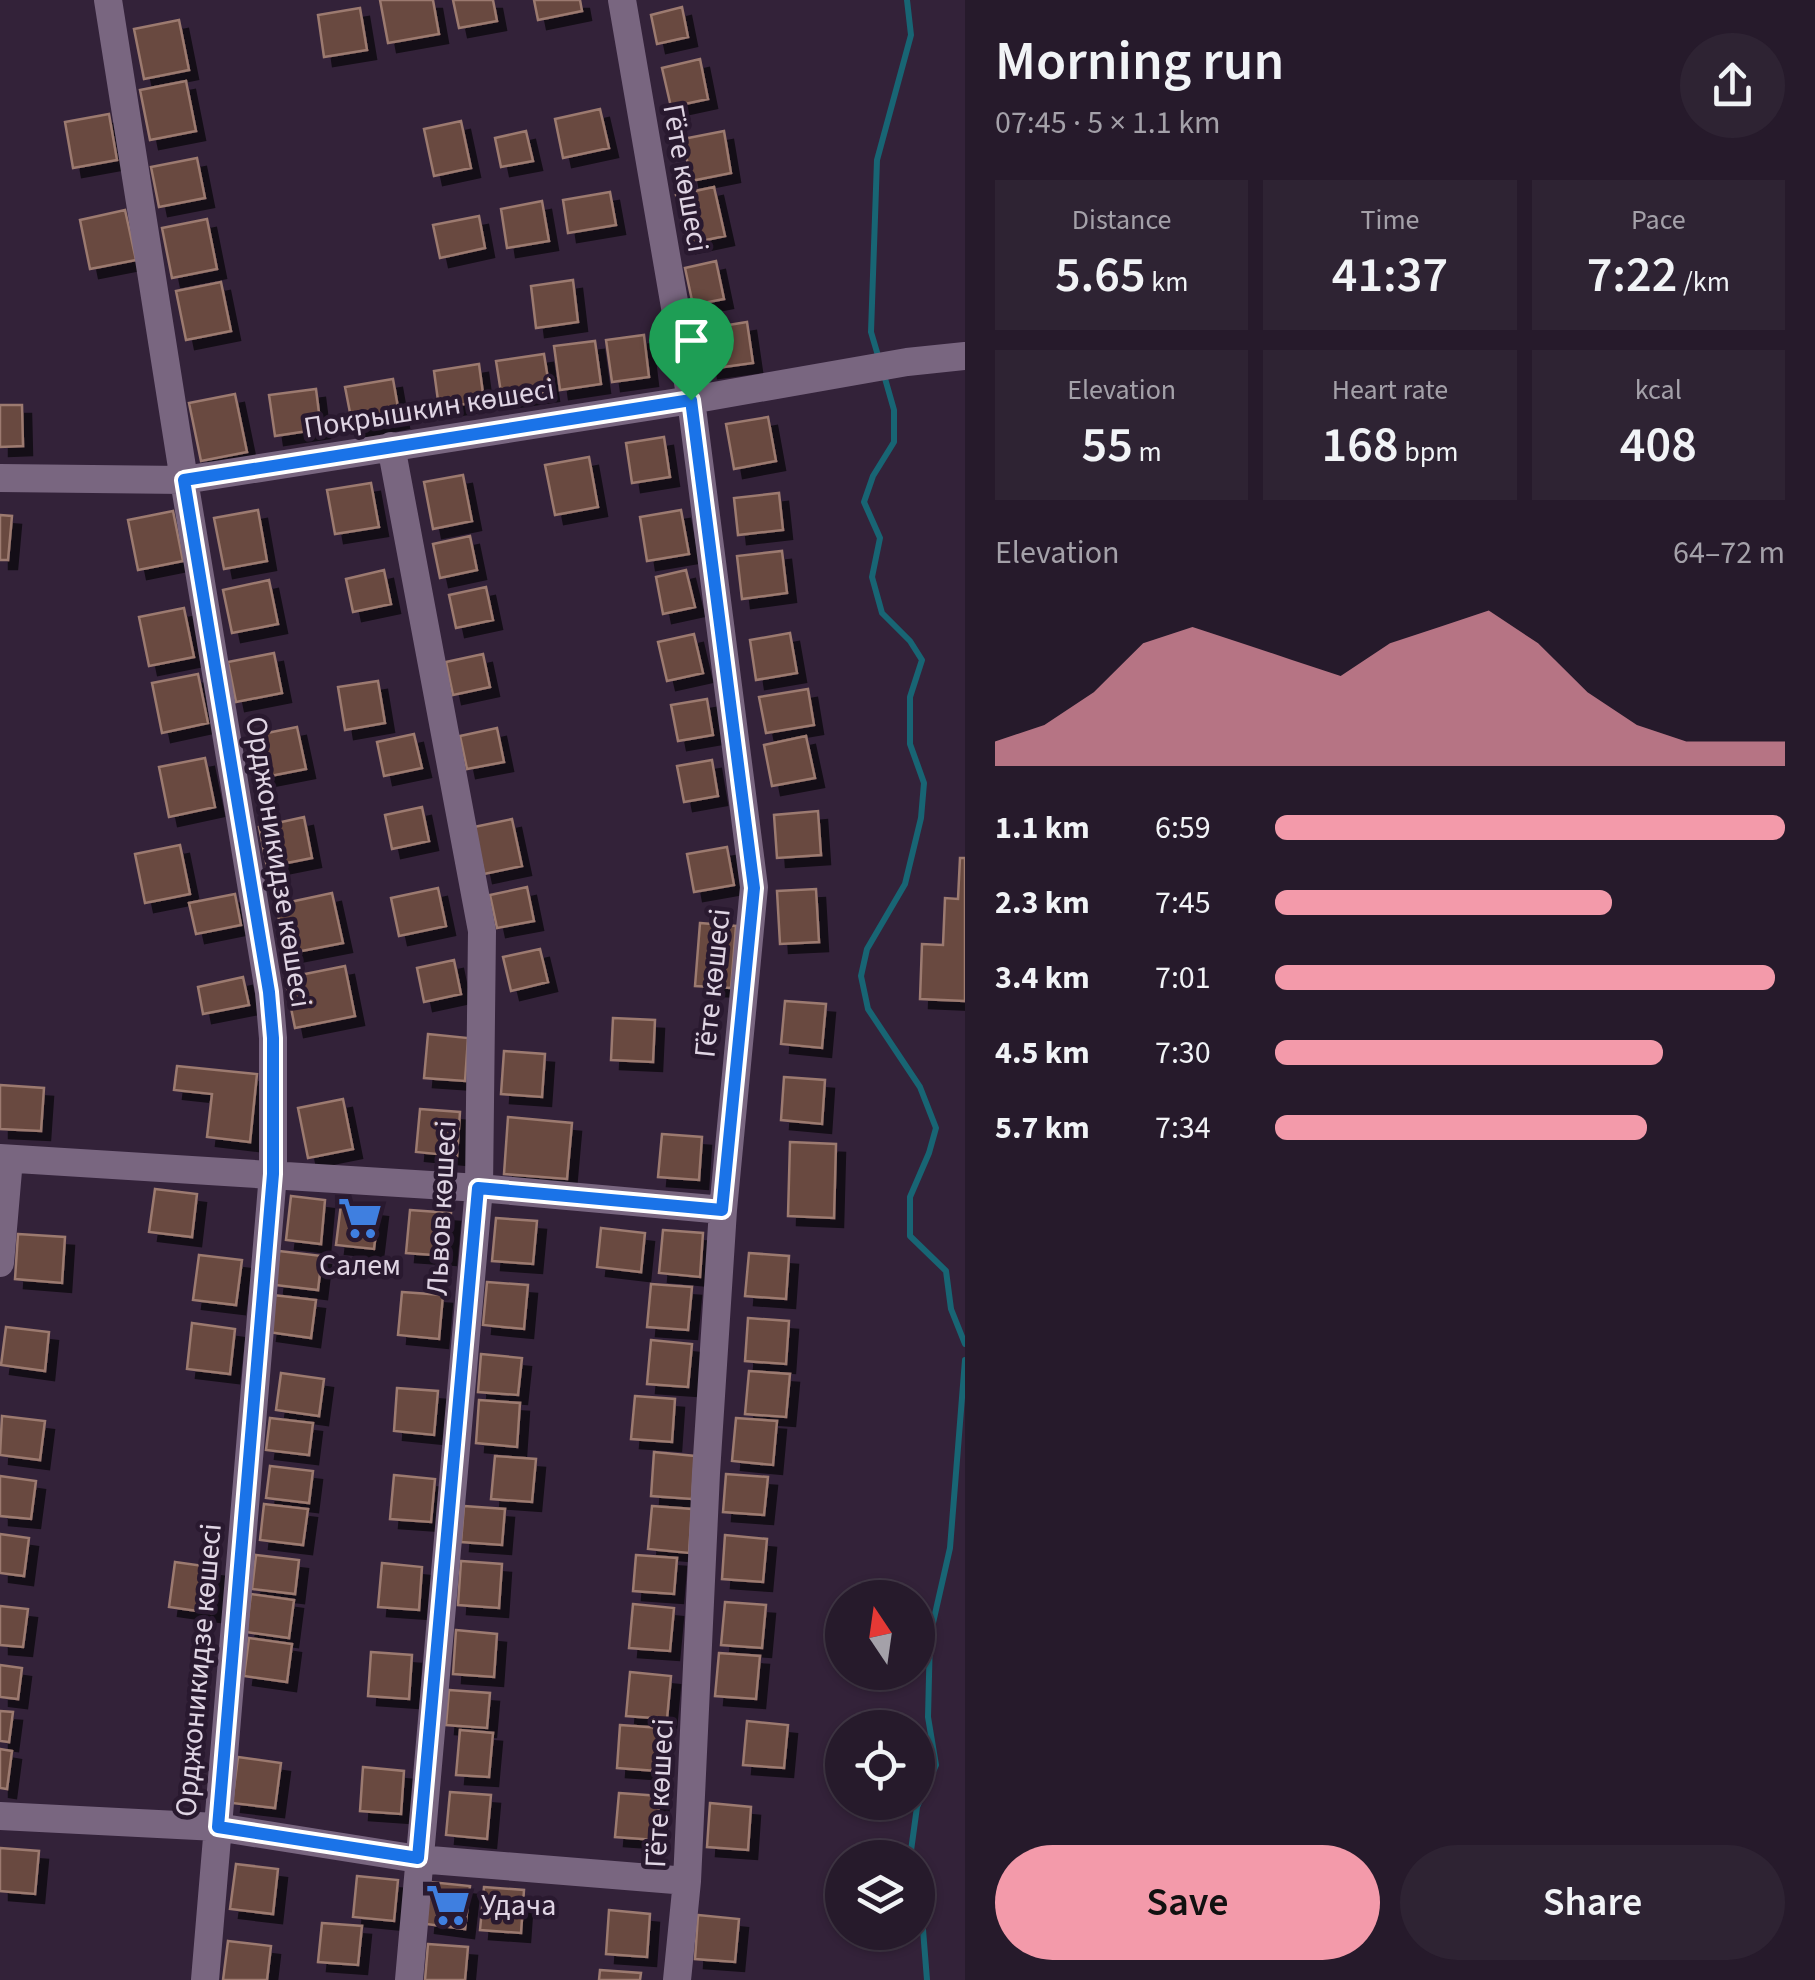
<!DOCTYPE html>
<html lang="en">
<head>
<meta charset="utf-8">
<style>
  body { margin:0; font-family:"Source Sans 3",sans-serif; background:#2e2333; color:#f1f3f6; height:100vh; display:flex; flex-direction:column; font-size:38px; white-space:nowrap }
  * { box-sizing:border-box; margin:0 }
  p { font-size:32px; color:#a4a1a9 }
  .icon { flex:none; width:55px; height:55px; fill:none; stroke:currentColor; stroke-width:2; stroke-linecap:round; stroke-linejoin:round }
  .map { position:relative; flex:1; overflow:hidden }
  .side { display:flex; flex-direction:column; background:#261a2b; width:850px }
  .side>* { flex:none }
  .needle { width:65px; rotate:347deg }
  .controls { position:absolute; left:825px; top:1580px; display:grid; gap:20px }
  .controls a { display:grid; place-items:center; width:110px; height:110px; border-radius:50%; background:#261a2b; box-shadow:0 2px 8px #0004,0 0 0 2px #423847; font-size:50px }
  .pin { position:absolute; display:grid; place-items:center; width:85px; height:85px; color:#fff; margin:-102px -42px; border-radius:50% 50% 50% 0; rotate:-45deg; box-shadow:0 0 10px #0007 }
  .pin .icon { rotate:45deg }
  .round { display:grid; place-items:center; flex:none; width:105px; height:105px; border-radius:52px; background:#2e2333 }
  .overview { display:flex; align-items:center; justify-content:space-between; height:170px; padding:0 30px }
  h1 { font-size:55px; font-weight:600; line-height:75px }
  .metrics { display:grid; grid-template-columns:repeat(3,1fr); gap:15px; height:170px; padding:10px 30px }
  .metrics div { display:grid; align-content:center; border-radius:0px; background:#2e2333; text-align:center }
  .metrics b { font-size:50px; font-weight:600 }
  .metrics small { font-size:28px; font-weight:400 }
  .metrics p { font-size:28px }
  .chart { height:280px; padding:20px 30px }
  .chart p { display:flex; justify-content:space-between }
  .chart svg { width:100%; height:180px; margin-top:10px; fill:#f39aaa; opacity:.7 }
  .primary-button { display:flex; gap:20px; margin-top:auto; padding:20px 30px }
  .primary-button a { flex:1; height:115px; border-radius:60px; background:#f39aaa; color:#111; font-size:40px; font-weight:600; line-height:115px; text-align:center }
  .primary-button a+a { background:#2e2333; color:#f1f3f6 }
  ul { padding:0 30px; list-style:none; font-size:32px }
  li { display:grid; grid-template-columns:160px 120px 1fr; align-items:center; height:75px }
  li i { height:25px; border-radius:12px; background:#f39aaa }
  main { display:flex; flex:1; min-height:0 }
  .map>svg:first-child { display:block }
</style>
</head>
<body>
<main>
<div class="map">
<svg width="965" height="1980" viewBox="0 0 965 1980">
  <defs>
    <filter id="shadow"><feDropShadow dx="9" dy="9" stdDeviation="0" flood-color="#0009"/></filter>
  </defs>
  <rect width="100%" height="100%" fill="#332239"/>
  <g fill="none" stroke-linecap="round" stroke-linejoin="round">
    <path stroke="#186574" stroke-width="6" d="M 879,359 L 871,332 L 877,160 L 911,35 L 907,0
      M 884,375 L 894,410 L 894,442 L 873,476 L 864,502 L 880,538 L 872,577 L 882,613 L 910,641 L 922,660 L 910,697 L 910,744 L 924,783 L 921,818 L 905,884 L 867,949 L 861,976 L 868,1009 L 920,1087 L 936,1128 L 929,1153 L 910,1197 L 910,1236 L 946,1271 L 951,1309 L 965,1344
      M 910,1858 L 917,1807 L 936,1765 L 928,1717 L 930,1636 L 950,1548 L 965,1360
      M 918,1889 L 921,1904 L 927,1980"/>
  </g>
  <path fill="#694a3f" stroke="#9c7a6f" stroke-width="2.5" filter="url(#shadow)" d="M 380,0 L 433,0 L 439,34 L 388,43 Z
    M 453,0 L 493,0 L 497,21 L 459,28 Z
    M 534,0 L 580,0 L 582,11 L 538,20 Z
    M 682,7 L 688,37 L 657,44 L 651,15 Z
    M 360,8 L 367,50 L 324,57 L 318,15 Z
    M 179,20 L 189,70 L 144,79 L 134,29 Z
    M 700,59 L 708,99 L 671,107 L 662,68 Z
    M 186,81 L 196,131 L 150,140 L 140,90 Z
    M 600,109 L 609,148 L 563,158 L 555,119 Z
    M 109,114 L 117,160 L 73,168 L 65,122 Z
    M 461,121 L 471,168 L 434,176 L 424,129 Z
    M 526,131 L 533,161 L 501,167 L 495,138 Z
    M 724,131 L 731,173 L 691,181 L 683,139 Z
    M 197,158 L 205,198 L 159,207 L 151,167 Z
    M 714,187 L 725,236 L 687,244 L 676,195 Z
    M 610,192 L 616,225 L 568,233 L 563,200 Z
    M 542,201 L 549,241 L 507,248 L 501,209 Z
    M 125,210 L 136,260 L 90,269 L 80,220 Z
    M 479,216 L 485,248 L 440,258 L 433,225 Z
    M 207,219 L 217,269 L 172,278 L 162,228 Z
    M 716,261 L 724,299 L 693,305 L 685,268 Z
    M 573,280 L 578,322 L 536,328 L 531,286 Z
    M 221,282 L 231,331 L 186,340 L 176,291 Z
    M 747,322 L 753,363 L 709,369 L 704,329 Z
    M 644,335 L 649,377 L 612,382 L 606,340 Z
    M 595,341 L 601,384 L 560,390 L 554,346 Z
    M 544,354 L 550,392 L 502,399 L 496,361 Z
    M 479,364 L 484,401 L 439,408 L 434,371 Z
    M 393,379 L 400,419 L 353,428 L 345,387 Z
    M 316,389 L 321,429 L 275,436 L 269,395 Z
    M 235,394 L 247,452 L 201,461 L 189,403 Z
    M 0,405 L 22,405 L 23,446 L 0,447 Z
    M 768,417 L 776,461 L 734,469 L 726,424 Z
    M 664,437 L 670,477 L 632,483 L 626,443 Z
    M 589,457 L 598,507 L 555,515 L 545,465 Z
    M 463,475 L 472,521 L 433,529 L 424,482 Z
    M 371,483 L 379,527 L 335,534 L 327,490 Z
    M 779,493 L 783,530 L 738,535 L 734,498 Z
    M 258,510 L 267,561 L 224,569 L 214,518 Z
    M 681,510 L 689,554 L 647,561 L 640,517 Z
    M 173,511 L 183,561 L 138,570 L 128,520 Z
    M 0,515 L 12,516 L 8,560 L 0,560 Z
    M 470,536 L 477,570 L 440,578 L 433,544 Z
    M 782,551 L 787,593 L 742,599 L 737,556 Z
    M 384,570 L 391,604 L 353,612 L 346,579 Z
    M 686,570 L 695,607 L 663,614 L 656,577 Z
    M 269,580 L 278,624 L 232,633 L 223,590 Z
    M 486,587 L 493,620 L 456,628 L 449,595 Z
    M 184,608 L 194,657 L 149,666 L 139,617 Z
    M 790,633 L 797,673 L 756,680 L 750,640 Z
    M 694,634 L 703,673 L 667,681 L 658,642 Z
    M 274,653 L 282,693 L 236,702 L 228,662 Z
    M 483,654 L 490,687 L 453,695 L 446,662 Z
    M 198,674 L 208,723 L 162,733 L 152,683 Z
    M 378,681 L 385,723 L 345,730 L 338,687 Z
    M 808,689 L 814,725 L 766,733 L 759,697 Z
    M 707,699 L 713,735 L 678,741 L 671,705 Z
    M 297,727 L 306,769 L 260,778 L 252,736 Z
    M 497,728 L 504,762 L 467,769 L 460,736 Z
    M 414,734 L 422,768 L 384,776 L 377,742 Z
    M 806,736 L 815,778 L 772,786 L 764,745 Z
    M 205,758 L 215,807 L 169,817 L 159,767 Z
    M 712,760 L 718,796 L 684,802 L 677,766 Z
    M 422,807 L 429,841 L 392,849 L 385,815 Z
    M 818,811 L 821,855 L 777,858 L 774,815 Z
    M 304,817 L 312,858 L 267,867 L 259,827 Z
    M 512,819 L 522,866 L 484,874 L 474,827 Z
    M 180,845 L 190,894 L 145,903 L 135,854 Z
    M 727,847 L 734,885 L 694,892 L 687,854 Z
    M 960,858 L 965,858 L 965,1001 L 920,999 L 922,944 L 943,945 L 945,898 L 958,899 Z
    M 527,887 L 534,921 L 497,928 L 490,895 Z
    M 438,888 L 446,926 L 399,936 L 391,898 Z
    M 816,889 L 819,942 L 780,944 L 777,891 Z
    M 332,893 L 343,943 L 286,954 L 276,905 Z
    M 235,894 L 241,925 L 196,934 L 189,903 Z
    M 700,923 L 736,926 L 731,988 L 695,986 Z
    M 540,949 L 548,982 L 511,991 L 503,957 Z
    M 454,960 L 461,994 L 424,1002 L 417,968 Z
    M 345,966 L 355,1016 L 295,1028 L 285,978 Z
    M 243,977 L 249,1005 L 203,1014 L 198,987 Z
    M 785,1001 L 826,1004 L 822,1048 L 781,1044 Z
    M 613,1018 L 655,1020 L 653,1062 L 611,1060 Z
    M 428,1034 L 468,1038 L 465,1081 L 424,1078 Z
    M 504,1051 L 545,1054 L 542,1097 L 501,1094 Z
    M 177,1066 L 257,1074 L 250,1142 L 207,1137 L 212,1094 L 174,1090 Z
    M 784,1077 L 825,1080 L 822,1124 L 781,1120 Z
    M 0,1085 L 44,1088 L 41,1131 L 0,1129 Z
    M 343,1099 L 353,1149 L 308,1158 L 298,1108 Z
    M 420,1109 L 460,1112 L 457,1156 L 416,1152 Z
    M 508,1117 L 572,1123 L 567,1179 L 504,1174 Z
    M 662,1134 L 702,1137 L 699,1180 L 658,1177 Z
    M 790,1142 L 836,1144 L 834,1218 L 788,1216 Z
    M 155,1189 L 197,1194 L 192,1237 L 149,1232 Z
    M 291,1196 L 325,1200 L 321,1244 L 286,1240 Z
    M 341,1204 L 379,1208 L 374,1249 L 336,1245 Z
    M 410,1210 L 451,1213 L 447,1256 L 406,1253 Z
    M 496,1218 L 537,1221 L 533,1264 L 492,1261 Z
    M 601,1228 L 645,1233 L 641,1272 L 597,1267 Z
    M 663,1230 L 703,1233 L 700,1277 L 659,1273 Z
    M 18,1234 L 65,1237 L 62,1283 L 15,1279 Z
    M 279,1251 L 322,1256 L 318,1290 L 275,1285 Z
    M 749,1253 L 789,1256 L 786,1299 L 745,1296 Z
    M 199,1255 L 242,1260 L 236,1305 L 193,1300 Z
    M 487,1282 L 528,1285 L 524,1329 L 483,1325 Z
    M 651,1284 L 692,1287 L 688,1330 L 647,1327 Z
    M 402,1292 L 443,1295 L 439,1339 L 398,1335 Z
    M 273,1295 L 316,1300 L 311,1338 L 268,1332 Z
    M 748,1318 L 789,1321 L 786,1364 L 745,1361 Z
    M 192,1323 L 235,1329 L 230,1374 L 187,1369 Z
    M 6,1327 L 49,1332 L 45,1371 L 1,1365 Z
    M 651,1340 L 692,1344 L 688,1387 L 647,1384 Z
    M 481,1354 L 522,1358 L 518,1395 L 478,1392 Z
    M 749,1371 L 790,1374 L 786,1417 L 745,1414 Z
    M 281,1373 L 324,1379 L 319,1416 L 276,1410 Z
    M 397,1388 L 438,1391 L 434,1435 L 394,1431 Z
    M 635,1396 L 675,1399 L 672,1442 L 631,1439 Z
    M 479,1400 L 520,1403 L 517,1447 L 476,1443 Z
    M 2,1416 L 45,1421 L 40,1460 L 0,1455 Z
    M 270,1418 L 313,1423 L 309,1455 L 266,1450 Z
    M 736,1418 L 777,1421 L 773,1465 L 732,1461 Z
    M 654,1452 L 695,1456 L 692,1499 L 651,1496 Z
    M 495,1456 L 536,1459 L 532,1502 L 491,1499 Z
    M 270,1466 L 313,1471 L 309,1503 L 266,1498 Z
    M 726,1474 L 768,1477 L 764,1515 L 723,1512 Z
    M 394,1475 L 435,1479 L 431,1522 L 390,1519 Z
    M 0,1476 L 36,1481 L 31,1519 L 0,1516 Z
    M 264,1504 L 308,1509 L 303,1545 L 260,1540 Z
    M 464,1506 L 505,1509 L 502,1545 L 461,1542 Z
    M 652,1506 L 692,1509 L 689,1553 L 648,1549 Z
    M 0,1534 L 29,1538 L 24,1576 L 0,1573 Z
    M 725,1535 L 767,1539 L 763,1582 L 722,1579 Z
    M 256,1555 L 299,1560 L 295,1594 L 252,1589 Z
    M 636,1555 L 677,1558 L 674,1594 L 633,1591 Z
    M 461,1561 L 502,1564 L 499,1608 L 458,1605 Z
    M 175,1562 L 218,1568 L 212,1613 L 169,1607 Z
    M 382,1563 L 422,1567 L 419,1610 L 378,1607 Z
    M 251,1594 L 294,1600 L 289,1638 L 246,1632 Z
    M 725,1602 L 766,1605 L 762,1648 L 721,1645 Z
    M 633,1604 L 674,1608 L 670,1651 L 629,1648 Z
    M 0,1606 L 28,1609 L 23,1647 L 0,1645 Z
    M 456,1630 L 497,1634 L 494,1677 L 453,1674 Z
    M 249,1638 L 292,1644 L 287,1682 L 244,1676 Z
    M 371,1652 L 412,1655 L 409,1699 L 368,1696 Z
    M 719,1653 L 760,1656 L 756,1699 L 715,1696 Z
    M 0,1665 L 22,1668 L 18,1699 L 0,1697 Z
    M 630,1672 L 671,1676 L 667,1719 L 626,1716 Z
    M 449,1690 L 490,1693 L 487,1728 L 446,1725 Z
    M 0,1711 L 13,1712 L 9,1742 L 0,1741 Z
    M 747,1721 L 788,1725 L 784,1768 L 743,1765 Z
    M 620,1725 L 661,1728 L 657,1771 L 617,1768 Z
    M 460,1730 L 493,1733 L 489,1777 L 456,1775 Z
    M 0,1749 L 12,1751 L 7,1789 L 0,1788 Z
    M 238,1757 L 281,1763 L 275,1808 L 232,1803 Z
    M 363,1767 L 404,1771 L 401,1814 L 360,1811 Z
    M 450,1792 L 491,1795 L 487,1839 L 446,1835 Z
    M 619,1793 L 660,1796 L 656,1840 L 615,1837 Z
    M 710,1803 L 751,1807 L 748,1850 L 707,1847 Z
    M 0,1848 L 39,1851 L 35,1894 L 0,1891 Z
    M 236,1864 L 278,1869 L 273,1914 L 230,1909 Z
    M 357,1876 L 398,1880 L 394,1921 L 353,1917 Z
    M 430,1882 L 470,1886 L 465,1929 L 426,1924 Z
    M 484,1887 L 524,1890 L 521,1933 L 480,1930 Z
    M 609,1910 L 650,1914 L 647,1957 L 606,1954 Z
    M 698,1915 L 739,1919 L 735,1962 L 695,1959 Z
    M 322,1923 L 362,1926 L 358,1965 L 318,1962 Z
    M 228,1941 L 271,1946 L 267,1980 L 223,1980 Z
    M 428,1944 L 468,1947 L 465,1980 L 425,1980 Z
    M 600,1970 L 641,1973 L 640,1980 L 599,1980 Z"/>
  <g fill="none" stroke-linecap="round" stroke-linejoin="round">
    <path stroke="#796680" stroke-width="28" d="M 108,0 L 184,480 L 269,992 L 273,1038 L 273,1174 L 205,1980
      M 622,0 L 691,400 L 754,887 L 723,1210 L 706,1473 L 687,1881 L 677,1980
      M 391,446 L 482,931 L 479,1188 L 409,1980
      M 0,478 L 184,480 L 691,400 L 907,362 L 965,356
      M 0,1158 L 479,1188 L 723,1210
      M 0,1263 L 9,1159
      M 0,1816 L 217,1827 L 418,1859 L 687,1881"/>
  </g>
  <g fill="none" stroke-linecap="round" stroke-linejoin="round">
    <g stroke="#fff" stroke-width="20">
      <path id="route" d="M 691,400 L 754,888 L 722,1210 L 478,1188 L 418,1858 L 218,1827 L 273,1174 L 273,1038 L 269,992 L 184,480 Z"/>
    </g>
    <use href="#route" stroke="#1a73e8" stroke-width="12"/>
  </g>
  <defs>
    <g id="supermarket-bare" transform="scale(3.45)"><path d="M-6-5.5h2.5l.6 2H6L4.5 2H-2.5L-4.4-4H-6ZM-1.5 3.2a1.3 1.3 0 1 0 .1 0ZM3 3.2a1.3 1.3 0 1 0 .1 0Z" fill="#3f7fe0" stroke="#29192f" stroke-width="2.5" paint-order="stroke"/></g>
  </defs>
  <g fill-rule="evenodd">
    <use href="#supermarket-bare" x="360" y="1218"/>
    <use href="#supermarket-bare" x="448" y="1905"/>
  </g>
  <g text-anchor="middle" stroke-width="9" stroke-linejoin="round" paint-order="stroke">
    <g font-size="30" fill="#e0d5e4" stroke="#29192f">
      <text transform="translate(686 178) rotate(80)" y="10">Гёте көшесі</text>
      <text transform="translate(429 408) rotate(-9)" y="10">Покрышкин көшесі</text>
      <text transform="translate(279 862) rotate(81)" y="10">Орджоникидзе көшесі</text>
      <text transform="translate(712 983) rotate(-84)" y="10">Гёте көшесі</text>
      <text transform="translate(441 1208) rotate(-87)" y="10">Львов көшесі</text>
      <text transform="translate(198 1670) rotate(-85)" y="10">Орджоникидзе көшесі</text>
      <text transform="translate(659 1793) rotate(-87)" y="10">Гёте көшесі</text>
    </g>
    <g font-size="30" fill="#e0d5e4" stroke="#29192f">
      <text x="360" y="1275">Салем</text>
      <text x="481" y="1915" text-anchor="start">Удача</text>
    </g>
  </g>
</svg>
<div class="controls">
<a><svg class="needle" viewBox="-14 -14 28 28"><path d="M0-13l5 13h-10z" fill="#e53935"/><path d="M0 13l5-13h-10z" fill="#a4a1a9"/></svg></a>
<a><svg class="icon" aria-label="locate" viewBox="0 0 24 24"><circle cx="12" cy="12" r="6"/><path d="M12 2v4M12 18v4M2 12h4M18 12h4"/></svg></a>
<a><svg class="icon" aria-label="layers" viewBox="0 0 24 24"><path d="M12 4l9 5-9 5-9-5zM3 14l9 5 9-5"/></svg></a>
</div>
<div class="pin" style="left:691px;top:400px;background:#1e9e55"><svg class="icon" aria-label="arrive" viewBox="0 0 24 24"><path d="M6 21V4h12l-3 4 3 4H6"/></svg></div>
</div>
<section class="side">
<div class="overview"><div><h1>Morning run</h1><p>07:45 · 5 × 1.1 km</p></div><a class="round"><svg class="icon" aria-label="share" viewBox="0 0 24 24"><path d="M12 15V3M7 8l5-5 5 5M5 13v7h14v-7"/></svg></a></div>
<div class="metrics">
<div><p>Distance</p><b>5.65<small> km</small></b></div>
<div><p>Time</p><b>41:37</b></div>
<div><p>Pace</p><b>7:22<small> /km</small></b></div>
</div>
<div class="metrics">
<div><p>Elevation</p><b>55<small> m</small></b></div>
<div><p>Heart rate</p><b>168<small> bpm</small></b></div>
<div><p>kcal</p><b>408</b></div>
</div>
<div class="chart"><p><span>Elevation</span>64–72 m</p>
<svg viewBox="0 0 160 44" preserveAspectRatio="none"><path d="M0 44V38L10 34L20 26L30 14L40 10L50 14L60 18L70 22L80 14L90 10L100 6L110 14L120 26L130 34L140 38L150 38L160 38V44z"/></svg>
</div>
<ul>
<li><b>1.1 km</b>6:59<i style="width:100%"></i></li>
<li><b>2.3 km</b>7:45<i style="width:66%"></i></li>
<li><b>3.4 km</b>7:01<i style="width:98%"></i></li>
<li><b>4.5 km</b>7:30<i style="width:76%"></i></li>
<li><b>5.7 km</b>7:34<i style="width:73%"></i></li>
</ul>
<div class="primary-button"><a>Save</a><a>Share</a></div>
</section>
</main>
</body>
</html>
